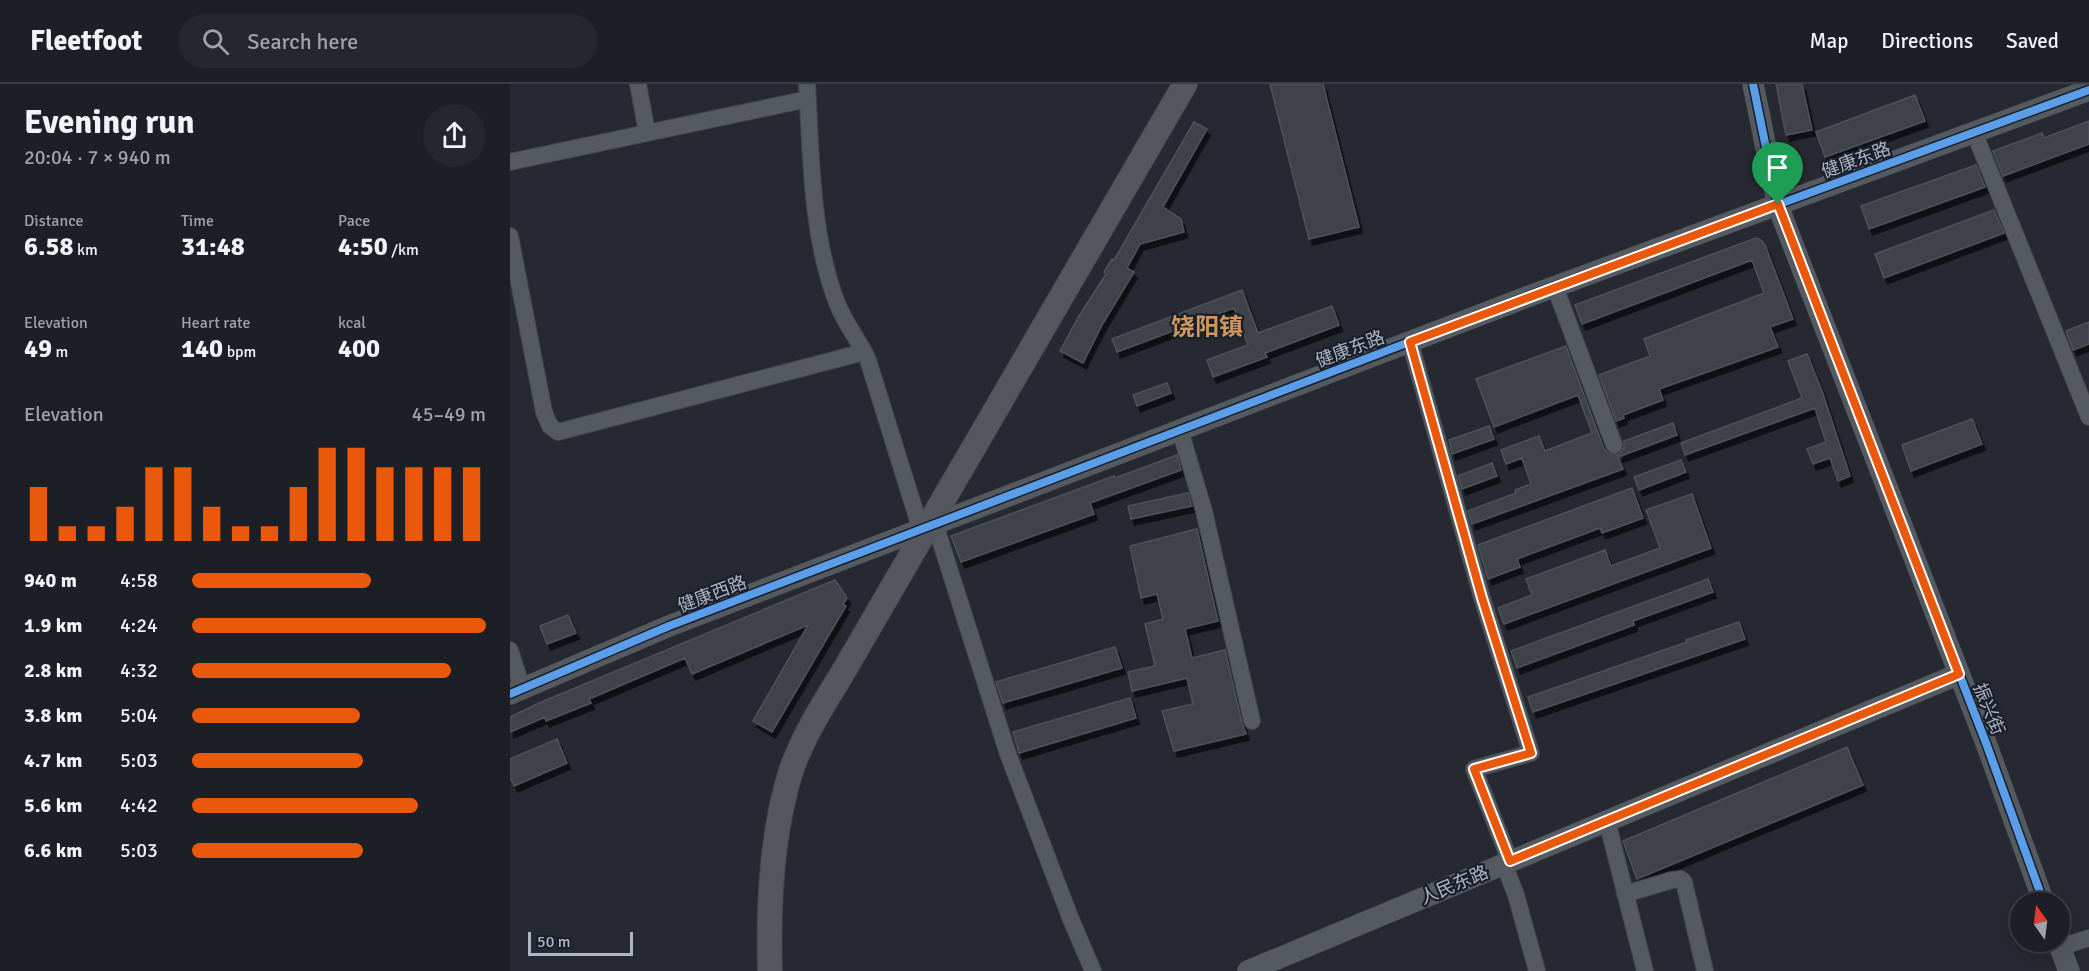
<!DOCTYPE html>
<html lang="en">
<head>
<meta charset="utf-8">
<style>
  body { margin:0; font-family:Signika,"Noto Sans SC",sans-serif; background:#25272d; color:#f1f3f6; height:100vh; display:flex; flex-direction:column; font-size:22px; white-space:nowrap }
  * { box-sizing:border-box; margin:0 }
  p { font-size:20px; color:#a0a2a7 }
  .icon { flex:none; width:33px; height:33px; fill:none; stroke:currentColor; stroke-width:2; stroke-linecap:round; stroke-linejoin:round }
  .map { position:relative; flex:1; overflow:hidden }
  .sheet { display:flex; flex-direction:column; background:#1c1f25; width:510px }
  .sheet>* { flex:none }
  .needle { width:39px; rotate:346deg }
  .tools { position:absolute; left:1500px; top:808px; display:grid; gap:12px }
  .tools a { display:grid; place-items:center; width:60px; height:60px; border-radius:50%; background:#1c1f25; box-shadow:0 6px 24px #0002,0 0 0 2px #3a3d42; font-size:30px }
  .scale { position:absolute; left:18px; bottom:15px; width:105px; box-sizing:border-box; padding-left:6px; border:3px solid #aeb5c4; border-top:0; font-size:16px; line-height:21px; white-space:nowrap; color:#aeb5c4; -webkit-text-stroke:4px #1a202b; paint-order:stroke }
  .pin { position:absolute; display:grid; place-items:center; width:51px; height:51px; color:#fff; margin:-62px -26px; border-radius:50% 50% 50% 0; rotate:-45deg; box-shadow:0 0 6px #0007 }
  .pin .icon { rotate:45deg }
  .round { display:grid; place-items:center; flex:none; width:63px; height:63px; border-radius:32px; background:#25272d }
  .overview { display:flex; align-items:center; justify-content:space-between; height:102px; padding:0 24px }
  h1 { font-size:33px; font-weight:800; line-height:45px }
  .figures { display:grid; grid-template-columns:repeat(3,1fr); gap:9px; height:102px; padding:6px 24px }
  .figures div { display:grid; align-content:center }
  .figures b { font-size:26px; font-weight:800 }
  .figures small { font-size:16px; font-weight:400 }
  .figures p { font-size:16px }
  .chart { height:168px; padding:12px 24px }
  .chart p { display:flex; justify-content:space-between }
  .chart svg { width:100%; height:108px; margin-top:6px; stroke:#ea580c; stroke-width:6 }
  ul { padding:0 24px; list-style:none; font-size:20px }
  li { display:grid; grid-template-columns:96px 72px 1fr; align-items:center; height:45px }
  li i { height:15px; border-radius:8px; background:#ea580c }
  header { display:flex; align-items:center; gap:36px; box-sizing:border-box; height:84px; padding:0 30px; background:#1c1f25; border-bottom:2px solid #3a3d42 }
  header strong { font-size:28px }
  nav { display:flex; gap:33px; margin-inline-start:auto; font-size:21px }
  .search { width:420px; height:54px; background:#25272d; display:flex; align-items:center; gap:15px; box-sizing:border-box; padding:0 21px; border-radius:33px; color:#a0a2a7; font-size:22px }
  main { display:flex; flex:1; min-height:0 }
  .map>svg:first-child { display:block }
</style>
</head>
<body>
<header>
<strong>Fleetfoot</strong>
<div class="search"><svg class="icon" aria-label="search" viewBox="0 0 24 24"><circle cx="10" cy="10" r="6"/><path d="M15 15l6 6"/></svg>Search here</div>
<nav><a>Map</a><a>Directions</a><a>Saved</a></nav>
</header>
<main>
<section class="sheet">
<div class="overview"><div><h1>Evening run</h1><p>20:04 · 7 × 940 m</p></div><a class="round"><svg class="icon" aria-label="share" viewBox="0 0 24 24"><path d="M12 15V3M7 8l5-5 5 5M5 13v7h14v-7"/></svg></a></div>
<div class="figures">
<div><p>Distance</p><b>6.58<small> km</small></b></div>
<div><p>Time</p><b>31:48</b></div>
<div><p>Pace</p><b>4:50<small> /km</small></b></div>
</div>
<div class="figures">
<div><p>Elevation</p><b>49<small> m</small></b></div>
<div><p>Heart rate</p><b>140<small> bpm</small></b></div>
<div><p>kcal</p><b>400</b></div>
</div>
<div class="chart"><p><span>Elevation</span>45–49 m</p>
<svg viewBox="0 0 160 44" preserveAspectRatio="none"><path d="M5 44V22M15 44V38M25 44V38M35 44V30M45 44V14M55 44V14M65 44V30M75 44V38M85 44V38M95 44V22M105 44V6M115 44V6M125 44V14M135 44V14M145 44V14M155 44V14"/></svg>
</div>
<ul>
<li><b>940 m</b>4:58<i style="width:61%"></i></li>
<li><b>1.9 km</b>4:24<i style="width:100%"></i></li>
<li><b>2.8 km</b>4:32<i style="width:88%"></i></li>
<li><b>3.8 km</b>5:04<i style="width:57%"></i></li>
<li><b>4.7 km</b>5:03<i style="width:58%"></i></li>
<li><b>5.6 km</b>4:42<i style="width:77%"></i></li>
<li><b>6.6 km</b>5:03<i style="width:58%"></i></li>
</ul>
</section>
<div class="map">
<svg width="1579" height="887" viewBox="0 0 1579 887">
  <defs>
    <filter id="shadow"><feDropShadow dx="3.5" dy="6" stdDeviation="0" flood-color="#0009"/></filter>
  </defs>
  <rect width="100%" height="100%" fill="#262931"/>
  <path fill="#40434a" stroke="#4d515a" stroke-width="1.5" filter="url(#shadow)" d="M 760,0 L 813,0 L 849,143 L 799,155 Z
    M 1266,0 L 1292,0 L 1302,46 L 1276,51 Z
    M 1405,11 L 1415,37 L 1315,73 L 1306,48 Z
    M 1579,37 L 1579,60 L 1493,92 L 1483,67 L 1532,49 L 1534,54 Z
    M 684,38 L 697,45 L 653,123 L 671,135 L 674,148 L 630,160 L 617,184 L 624,188 L 592,241 L 573,279 L 550,267 L 569,232 L 596,190 L 594,188 L 602,175 L 604,176 Z
    M 1466,81 L 1475,103 L 1359,145 L 1351,122 Z
    M 1484,126 L 1494,149 L 1374,194 L 1365,170 Z
    M 1246,154 L 1251,156 L 1255,161 L 1283,235 L 1260,243 L 1268,263 L 1149,305 L 1153,316 L 1113,331 L 1114,334 L 1106,337 L 1089,291 L 1140,272 L 1134,255 L 1254,209 L 1242,176 L 1072,240 L 1065,221 Z
    M 732,206 L 748,249 L 822,222 L 829,241 L 755,269 L 757,273 L 703,293 L 697,276 L 738,261 L 724,224 L 607,268 L 602,255 Z
    M 1579,238 L 1579,260 L 1563,266 L 1556,247 Z
    M 1056,262 L 1094,365 L 1098,369 L 1108,371 L 1114,363 L 1114,357 L 1163,339 L 1167,351 L 1108,373 L 1113,385 L 962,440 L 958,427 L 1006,409 L 1005,406 L 1021,400 L 1012,374 L 996,380 L 991,366 L 1029,352 L 1035,367 L 1082,349 L 1068,311 L 984,343 L 966,295 Z
    M 1297,270 L 1312,307 L 1340,392 L 1328,397 L 1320,374 L 1303,380 L 1297,365 L 1316,358 L 1305,324 L 1175,371 L 1171,359 L 1292,314 L 1278,277 Z
    M 657,299 L 661,309 L 627,322 L 623,311 Z
    M 1462,335 L 1472,360 L 1401,387 L 1392,361 Z
    M 979,342 L 984,355 L 942,370 L 939,356 Z
    M 667,371 L 671,386 L 580,419 L 584,430 L 451,478 L 441,452 L 604,392 L 605,394 Z
    M 1171,376 L 1176,388 L 1129,406 L 1124,393 Z
    M 982,379 L 987,392 L 952,405 L 948,392 Z
    M 1122,404 L 1133,434 L 1092,449 L 1090,444 L 1007,475 L 1010,483 L 978,495 L 968,461 Z
    M 678,409 L 682,422 L 621,435 L 618,422 Z
    M 1182,410 L 1201,464 L 994,540 L 988,524 L 1022,511 L 1016,495 L 1095,466 L 1101,482 L 1150,464 L 1136,426 Z
    M 687,445 L 708,537 L 675,545 L 682,574 L 715,566 L 732,639 L 736,650 L 664,667 L 652,627 L 683,620 L 677,594 L 622,607 L 618,588 L 645,582 L 635,540 L 653,535 L 647,510 L 631,514 L 620,462 Z
    M 1198,495 L 1203,508 L 1123,537 L 1124,541 L 1007,584 L 1001,567 Z
    M 325,496 L 337,514 L 333,520 L 336,522 L 262,648 L 243,637 L 298,541 L 182,590 L 175,574 L 79,615 L 81,619 L 36,637 L 35,633 L 0,648 L 0,633 L 29,619 Z
    M 58,531 L 66,549 L 37,560 L 30,542 Z
    M 1229,538 L 1235,555 L 1023,628 L 1018,613 L 1177,558 L 1176,556 Z
    M 605,563 L 612,584 L 493,619 L 486,598 Z
    M 620,614 L 626,634 L 509,669 L 503,648 Z
    M 47,655 L 57,679 L 4,702 L 0,693 L 0,675 Z
    M 1337,663 L 1353,701 L 1127,795 L 1113,757 Z"/>
  <g fill="none" stroke-linecap="round" stroke-linejoin="round">
    <g stroke="#41444b" stroke-width="18">
      <path id="minor" d="M 128,0 L 137,49
        M 297,0 C 301,71 301,152 327,219 C 335,240 349,256 358,276 L 411,446
        M 1464,48 L 1579,333
        M 0,78 L 298,15
        M 0,152 L 34,328 L 40,342 L 48,348 L 354,268
        M 1045,203 L 1104,361
        M 900,258 L 972,514 L 1021,669 L 964,685 L 1000,777
        M 670,346 L 694,427 L 742,637
        M 425,440 L 498,670 L 560,833 L 583,887
        M 0,566 L 12,604
        M 1097,737 L 1135,887
        M 994,780 L 1006,811 L 1027,887
        M 1115,810 L 1162,796 L 1171,795 L 1174,798 L 1195,887
        M 1550,863 L 1579,854"/>
    </g>
    <g stroke="#41444b" stroke-width="22">
      <path id="tertiary" d="M 1243,0 L 1265,108 L 1273,135 L 1476,659 L 1534,819
        M 0,610 L 159,542 L 1022,211 L 1579,6
        M 1548,858 L 1559,887
        M 738,887 L 1449,590"/>
    </g>
    <g stroke="#41444b" stroke-width="26">
      <path id="secondary" d="M 260,887 C 258,821 261,750 281,687 C 293,652 313,621 332,590 L 675,0"/>
    </g>
    <use href="#minor" stroke="#555960" stroke-width="16"/>
    <use href="#tertiary" stroke="#555960" stroke-width="21"/>
    <use href="#secondary" stroke="#54575e" stroke-width="24"/>
    <g stroke="#1a202b" stroke-width="11">
      <path id="cycleway" d="M 1243,0 L 1265,108 L 1273,135 L 1476,659 L 1534,819
        M 0,610 L 159,542 L 1022,211 L 1579,6"/>
    </g>
    <use href="#cycleway" stroke="#5a9eea" stroke-width="8"/>
  </g>
  <g fill="none" stroke-linecap="round" stroke-linejoin="round">
    <g stroke="#fff" stroke-width="12">
      <path id="route" d="M 1268,120 L 1449,590 L 1000,777 L 964,685 L 1021,669 L 972,514 L 900,258 Z"/>
    </g>
    <use href="#route" stroke="#ea580c" stroke-width="8"/>
  </g>
  <g text-anchor="middle" stroke-width="4.5" stroke-linejoin="round" paint-order="stroke">
    <g font-size="18" fill="#aeb5c4" stroke="#1a202b">
      <text transform="translate(1346 76) rotate(-20)" y="6">健康东路</text>
      <text transform="translate(840 265) rotate(-21)" y="6">健康东路</text>
      <text transform="translate(202 510) rotate(-21)" y="6">健康西路</text>
      <text transform="translate(1479 625) rotate(68)" y="6">振兴街</text>
      <text transform="translate(944 801) rotate(-23)" y="6">人民东路</text>
    </g>
    <g font-size="24" font-weight="bold" fill="#cf975e" stroke="#1a202b">
      <text x="697" y="251">饶阳镇</text>
    </g>
  </g>
</svg>
<div class="tools">
<a><svg class="needle" viewBox="-14 -14 28 28"><path d="M0-13l5 13h-10z" fill="#e53935"/><path d="M0 13l5-13h-10z" fill="#a0a2a7"/></svg></a>
</div>
<div class="scale">50 m</div>
<div class="pin" style="left:1268px;top:120px;background:#1e9e55"><svg class="icon" aria-label="arrive" viewBox="0 0 24 24"><path d="M6 21V4h12l-3 4 3 4H6"/></svg></div>
</div>
</main>
</body>
</html>
